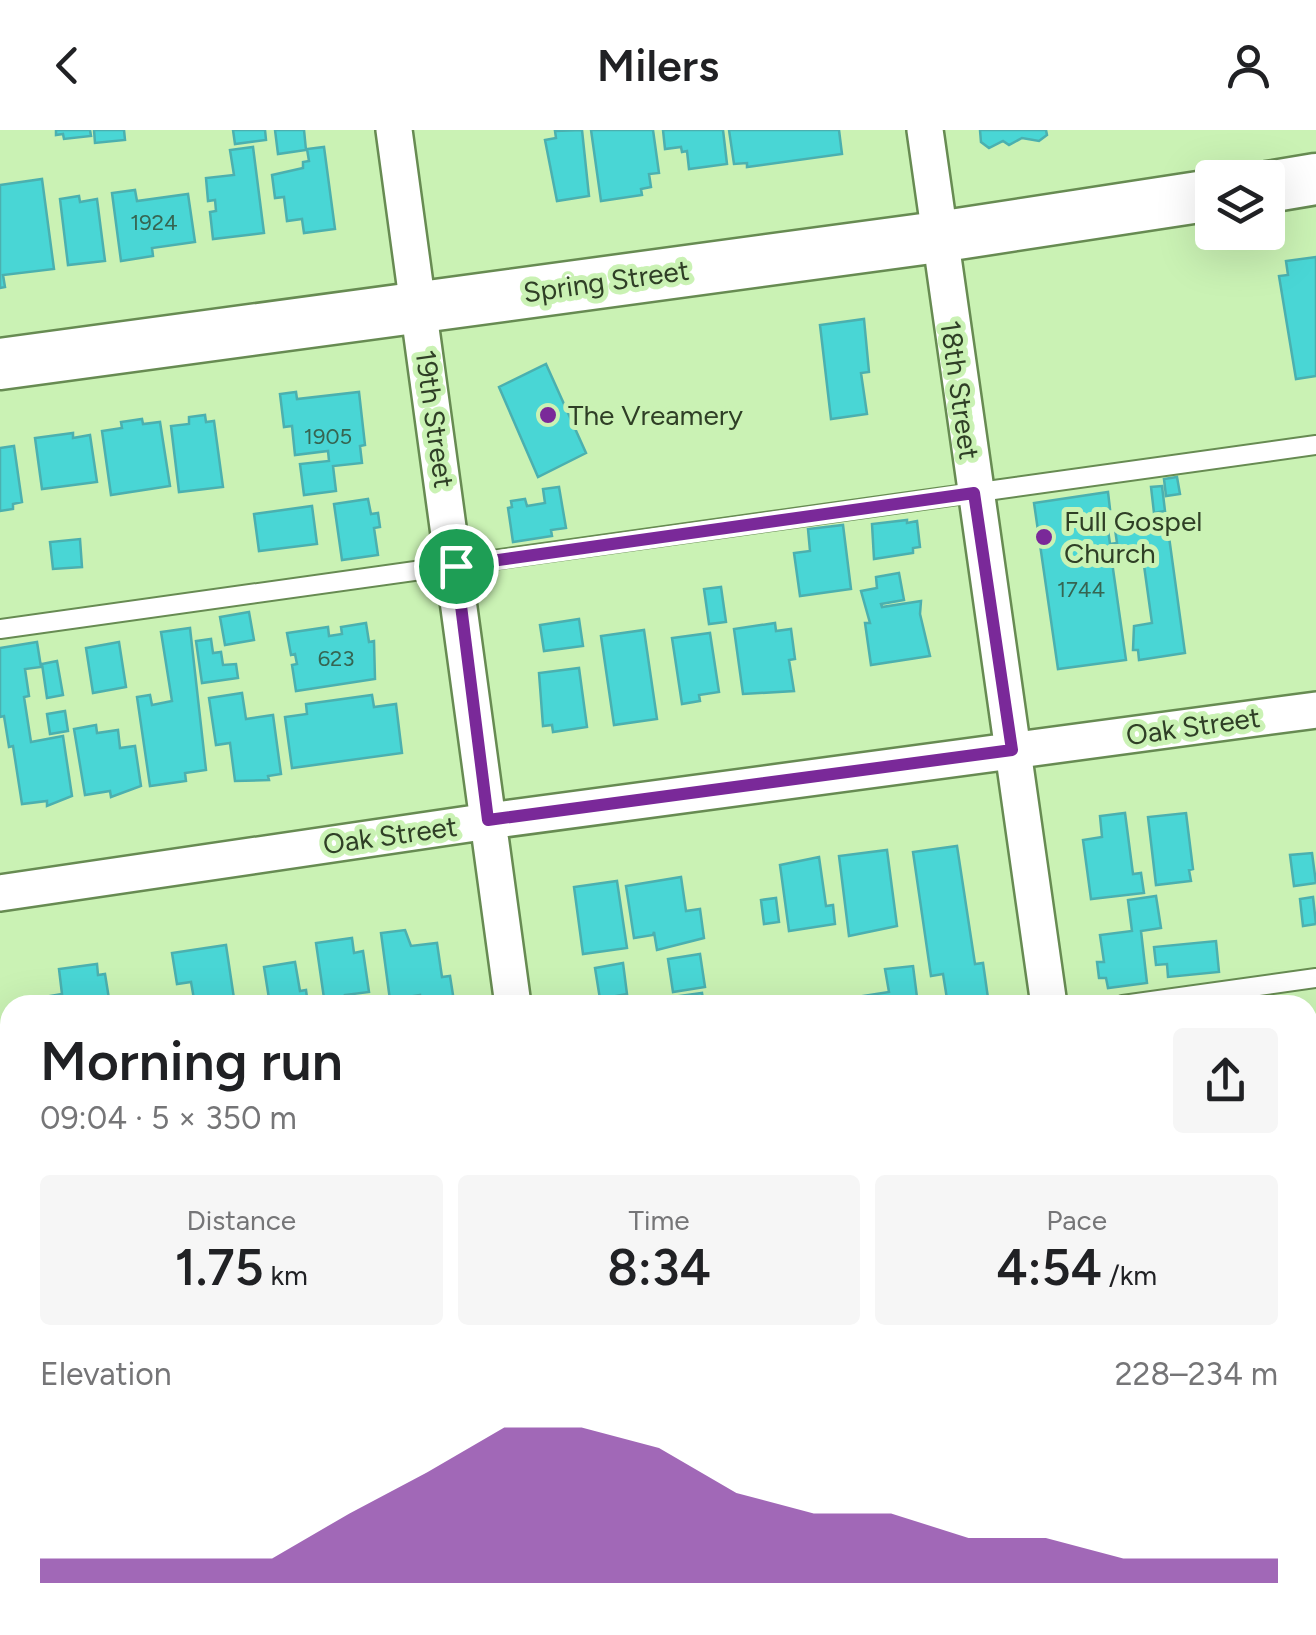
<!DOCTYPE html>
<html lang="en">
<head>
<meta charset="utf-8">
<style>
  body { margin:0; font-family:Figtree,sans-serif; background:#f6f6f6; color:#202124; height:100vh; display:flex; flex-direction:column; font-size:38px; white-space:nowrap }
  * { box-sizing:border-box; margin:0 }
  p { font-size:32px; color:#757577 }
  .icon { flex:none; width:55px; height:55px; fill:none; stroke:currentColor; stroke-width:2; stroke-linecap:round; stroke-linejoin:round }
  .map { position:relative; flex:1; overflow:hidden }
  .drawer { position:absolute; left:0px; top:865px; width:1318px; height:640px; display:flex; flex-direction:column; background:#fff; border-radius:30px 30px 0 0; box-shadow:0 10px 40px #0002 }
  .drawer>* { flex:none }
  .buttons { position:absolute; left:1195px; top:30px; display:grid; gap:20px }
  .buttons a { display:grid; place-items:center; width:90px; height:90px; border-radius:10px; background:#fff; box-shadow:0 10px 40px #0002; font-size:50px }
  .pin { position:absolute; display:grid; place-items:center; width:85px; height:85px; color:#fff; margin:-42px; border:5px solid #fff; border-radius:50%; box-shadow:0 2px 10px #0007 }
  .round { display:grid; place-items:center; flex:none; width:105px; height:105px; border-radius:10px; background:#f6f6f6 }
  .headline { display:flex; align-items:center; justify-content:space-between; height:170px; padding:0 40px }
  h1 { font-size:55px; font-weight:600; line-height:75px }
  .metrics { display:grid; grid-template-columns:repeat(3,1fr); gap:15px; height:170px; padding:10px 40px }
  .metrics div { display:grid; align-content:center; border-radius:10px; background:#f6f6f6; text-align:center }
  .metrics b { font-size:50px; font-weight:600 }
  .metrics small { font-size:28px; font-weight:400 }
  .metrics p { font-size:28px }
  .chart { height:280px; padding:20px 40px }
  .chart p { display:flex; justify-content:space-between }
  .chart svg { width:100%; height:180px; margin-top:10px; fill:#7a2999; opacity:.7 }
  header { display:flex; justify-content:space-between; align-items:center; height:130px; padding:0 40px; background:#fff; font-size:45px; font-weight:600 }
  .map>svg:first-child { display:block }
</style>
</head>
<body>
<header><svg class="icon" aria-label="back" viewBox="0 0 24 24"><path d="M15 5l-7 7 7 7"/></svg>Milers<svg class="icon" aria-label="person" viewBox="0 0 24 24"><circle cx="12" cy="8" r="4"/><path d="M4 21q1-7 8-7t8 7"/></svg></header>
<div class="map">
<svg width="1316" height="1505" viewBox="0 0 1316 1505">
  <rect width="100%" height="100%" fill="#caf2b4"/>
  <path fill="#c0eda7" d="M 1316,1167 L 1316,1505 L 628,1505 L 626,1495 L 1308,1495 L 1308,1168 Z"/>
  <path fill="#e3c1f4" d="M 655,1495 L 1078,1495 L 1079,1505 L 657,1505 Z"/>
  <path fill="#49d6d5" stroke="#4bb0af" stroke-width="2.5" d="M 56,0 L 90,0 L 91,6 L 64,9 L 63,4 L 56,5 Z
    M 94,0 L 124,0 L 125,10 L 95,13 Z
    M 233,0 L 265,0 L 266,10 L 235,14 Z
    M 275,0 L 304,0 L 306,20 L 278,24 Z
    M 582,0 L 589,66 L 557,71 L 545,10 L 556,8 L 555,1 Z
    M 591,0 L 653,0 L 659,43 L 649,44 L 651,57 L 641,59 L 642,65 L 601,71 Z
    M 663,0 L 723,0 L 727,34 L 689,39 L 687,21 L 682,22 L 681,17 L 665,19 Z
    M 729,0 L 839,0 L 842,24 L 747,37 L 747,33 L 734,34 Z
    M 980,0 L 1046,0 L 1047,5 L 1039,11 L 1022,8 L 1009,15 L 1003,11 L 989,18 L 981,12 Z
    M 253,17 L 264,103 L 213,109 L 210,82 L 216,81 L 215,70 L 208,71 L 206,48 L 234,45 L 230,20 Z
    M 324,17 L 335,99 L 304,103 L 302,89 L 287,91 L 284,67 L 275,68 L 272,45 L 303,38 L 303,32 L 309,31 L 307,19 Z
    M 42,49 L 54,139 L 3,145 L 5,157 L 0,158 L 0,55 Z
    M 135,60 L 137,71 L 188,64 L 195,112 L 152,118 L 153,126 L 121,131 L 112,63 Z
    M 79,66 L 80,72 L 97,69 L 105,131 L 68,135 L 60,69 Z
    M 1316,127 L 1316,246 L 1296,249 L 1279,146 L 1288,145 L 1286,131 Z
    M 864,189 L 869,242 L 861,243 L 867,284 L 831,289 L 820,195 Z
    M 546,234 L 586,323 L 538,347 L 499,257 Z
    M 296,262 L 297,269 L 359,262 L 365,315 L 360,316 L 362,333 L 333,336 L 336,361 L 304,365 L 300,334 L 329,331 L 328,321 L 295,325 L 292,296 L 284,297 L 280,264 Z
    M 205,285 L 206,292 L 214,291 L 223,357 L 179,362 L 171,296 L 189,294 L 189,287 Z
    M 142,289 L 143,294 L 160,292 L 170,356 L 111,365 L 102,301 L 122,298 L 121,292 Z
    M 73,303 L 73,308 L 90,305 L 97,352 L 42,359 L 35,308 Z
    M 14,316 L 22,372 L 13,374 L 13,379 L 0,381 L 0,318 Z
    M 1177,347 L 1180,364 L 1166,366 L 1164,349 Z
    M 1162,356 L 1165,381 L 1154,383 L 1151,357 Z
    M 559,357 L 566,398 L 551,400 L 552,406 L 513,412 L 508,378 L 512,377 L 511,371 L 525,369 L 527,376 L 545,373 L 543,359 Z
    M 1108,362 L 1110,379 L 1105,379 L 1110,414 L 1117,413 L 1114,392 L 1166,385 L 1185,523 L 1139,530 L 1138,520 L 1133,520 L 1134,496 L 1152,493 L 1142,421 L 1111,425 L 1126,530 L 1058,539 L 1034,373 Z
    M 368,369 L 371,384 L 378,383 L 380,397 L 374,398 L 378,425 L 342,430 L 334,374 Z
    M 312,376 L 317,414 L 259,421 L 254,384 Z
    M 907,390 L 907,393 L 917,391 L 920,417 L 913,418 L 913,423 L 874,429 L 872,394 Z
    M 843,395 L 851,459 L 800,466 L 794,423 L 810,421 L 808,399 Z
    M 80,409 L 82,437 L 53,439 L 50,412 Z
    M 899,443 L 904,470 L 881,474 L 882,477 L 921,471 L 920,484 L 930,526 L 871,535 L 865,493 L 870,493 L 861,461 L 877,458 L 876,447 Z
    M 721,457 L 726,492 L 709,494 L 704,459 Z
    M 249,482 L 254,510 L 225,515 L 220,487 Z
    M 579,489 L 583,516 L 544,521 L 540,495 Z
    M 366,493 L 369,512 L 374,511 L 375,549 L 296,561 L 292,535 L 297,534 L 295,524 L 291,525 L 287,503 L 328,497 L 329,506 L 342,504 L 341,497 Z
    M 775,493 L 776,501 L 791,499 L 795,529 L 789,530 L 794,561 L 743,564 L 734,499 Z
    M 190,498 L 206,640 L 185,643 L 186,651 L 150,656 L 137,567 L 150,565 L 152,575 L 172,571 L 161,502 Z
    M 644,500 L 657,589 L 614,595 L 601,506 Z
    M 710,503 L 719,562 L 699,565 L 700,571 L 682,574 L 672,508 Z
    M 211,509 L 213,523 L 221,522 L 223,535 L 236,534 L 238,548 L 202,553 L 196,511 Z
    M 37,512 L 41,537 L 25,539 L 29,566 L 24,567 L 31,612 L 63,606 L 72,666 L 47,676 L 47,671 L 22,674 L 13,616 L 9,617 L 4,586 L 0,587 L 0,518 Z
    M 119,512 L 126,557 L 93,563 L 86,518 Z
    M 57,531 L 63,565 L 47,568 L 42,534 Z
    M 579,538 L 587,597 L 553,602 L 552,595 L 543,596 L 539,543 Z
    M 242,563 L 246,589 L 273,585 L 281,644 L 268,646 L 269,650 L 235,651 L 230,613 L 216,615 L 209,568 Z
    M 372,565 L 374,577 L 396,574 L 402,623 L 292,638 L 285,587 L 307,584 L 306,574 Z
    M 65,581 L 68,601 L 50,604 L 47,584 Z
    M 96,595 L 97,603 L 118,600 L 120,618 L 135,616 L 141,656 L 111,667 L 110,661 L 85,665 L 74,599 Z
    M 1125,683 L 1133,744 L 1141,743 L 1144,763 L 1091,769 L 1083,710 L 1102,707 L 1100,686 Z
    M 1186,683 L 1193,739 L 1189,740 L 1191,751 L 1156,755 L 1148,687 Z
    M 957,716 L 975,834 L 983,833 L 989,875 L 948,875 L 943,844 L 931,846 L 913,722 Z
    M 887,720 L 897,796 L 849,806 L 839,726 Z
    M 1312,723 L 1316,753 L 1294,756 L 1290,725 Z
    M 819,727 L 826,776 L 833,775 L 835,794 L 789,801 L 780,735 Z
    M 681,747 L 686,781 L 700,779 L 704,808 L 657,820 L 654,802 L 653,805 L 634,808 L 626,756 Z
    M 617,751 L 627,818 L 583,824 L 574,757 Z
    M 1156,766 L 1161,798 L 1141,801 L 1147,853 L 1108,858 L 1106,848 L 1099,848 L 1097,832 L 1104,832 L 1100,805 L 1132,801 L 1128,770 Z
    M 1313,767 L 1316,794 L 1303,796 L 1300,769 Z
    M 776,768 L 779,792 L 764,794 L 761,770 Z
    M 405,800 L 411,816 L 437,813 L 442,847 L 450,846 L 453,865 L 445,875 L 421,875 L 420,865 L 390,870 L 381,803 Z
    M 352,808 L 354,823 L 363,821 L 369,862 L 345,865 L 347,875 L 325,875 L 316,813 Z
    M 1216,811 L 1219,842 L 1168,847 L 1167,834 L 1156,835 L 1154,817 Z
    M 226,815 L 235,875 L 195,875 L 191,852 L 177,854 L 172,823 Z
    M 700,824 L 705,857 L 673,862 L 668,829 Z
    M 295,832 L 300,861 L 306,860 L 308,875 L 270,875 L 264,837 Z
    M 623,833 L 627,864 L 600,869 L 595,838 Z
    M 97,834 L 98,845 L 105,844 L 110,875 L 51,875 L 50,866 L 62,864 L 59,839 Z
    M 913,836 L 918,875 L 851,875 L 850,868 L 889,862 L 885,839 Z
    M 702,863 L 704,875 L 673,875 L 672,867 Z
    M 1315,1202 L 1316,1251 L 1308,1253 L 1308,1204 Z
    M 1316,1251 L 1316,1303 L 1308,1304 L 1308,1253 Z
    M 1316,1303 L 1316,1359 L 1308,1360 L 1308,1304 Z
    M 294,1495 L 344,1495 L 345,1499 L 296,1505 Z
    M 1143,1496 L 1192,1499 L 1192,1505 L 1142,1505 Z"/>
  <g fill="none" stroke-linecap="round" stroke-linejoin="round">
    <g stroke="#678b52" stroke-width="22">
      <path id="lane" d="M 0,499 L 1316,315
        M 1123,875 L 1316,848
        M 414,1505 L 487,1495"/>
    </g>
    <g stroke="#678b52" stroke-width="40">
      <path id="street" d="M 394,0 L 513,875
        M 925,0 L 1049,875
        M 0,763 L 489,691 L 1316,580
        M 0,1018 L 10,1086
        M 70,1495 L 71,1505
        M 599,1495 L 601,1505"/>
    </g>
    <g stroke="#678b52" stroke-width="55">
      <path id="secondary" d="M 1268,57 L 1316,49
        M 0,234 L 938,107 L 1212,65
        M 1308,1111 L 1316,1110
        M 0,1293 L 10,1292"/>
    </g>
    <use href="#lane" stroke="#fff" stroke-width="18"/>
    <use href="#street" stroke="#fff" stroke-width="35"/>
    <use href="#secondary" stroke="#fff" stroke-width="50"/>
  </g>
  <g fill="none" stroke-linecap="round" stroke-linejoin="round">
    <g stroke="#fff" stroke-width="20">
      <path id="route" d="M 974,363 L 1012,620 L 488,690 L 456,436 Z"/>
    </g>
    <use href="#route" stroke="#7a2999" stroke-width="12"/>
  </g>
  <g fill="#7a2999" stroke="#caf2b4" stroke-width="4">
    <circle cx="548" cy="285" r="10"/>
    <circle cx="1044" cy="407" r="10"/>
  </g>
  <g text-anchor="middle" stroke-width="10" stroke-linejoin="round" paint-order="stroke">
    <g font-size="22" fill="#366552">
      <text x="154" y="100">1924</text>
      <text x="328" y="314">1905</text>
      <text x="1081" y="467">1744</text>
      <text x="336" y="536">623</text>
    </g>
    <g font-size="28" fill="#2f3f26" stroke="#caf2b4">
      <text transform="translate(606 151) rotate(-8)" y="10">Spring Street</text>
      <text transform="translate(960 260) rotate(82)" y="10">18th Street</text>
      <text transform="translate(435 289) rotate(82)" y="10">19th Street</text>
      <text transform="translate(1193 596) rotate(-8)" y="10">Oak Street</text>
      <text transform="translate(390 705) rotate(-8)" y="10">Oak Street</text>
    </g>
    <g font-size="28" fill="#2f3f26" stroke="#caf2b4" text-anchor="start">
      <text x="568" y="295">The Vreamery</text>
      <text x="1064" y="401">Full Gospel<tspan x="1064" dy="32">Church</tspan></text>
    </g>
  </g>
</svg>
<div class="buttons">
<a><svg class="icon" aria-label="layers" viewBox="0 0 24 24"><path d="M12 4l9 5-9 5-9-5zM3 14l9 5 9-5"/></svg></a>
</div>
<div class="pin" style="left:456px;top:436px;background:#1e9e55"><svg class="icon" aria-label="arrive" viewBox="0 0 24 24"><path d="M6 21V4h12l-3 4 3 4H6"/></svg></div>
<section class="drawer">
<div class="headline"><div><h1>Morning run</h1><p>09:04 · 5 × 350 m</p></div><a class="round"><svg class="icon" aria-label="share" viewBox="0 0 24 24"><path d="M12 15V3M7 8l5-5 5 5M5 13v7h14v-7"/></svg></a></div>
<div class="metrics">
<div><p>Distance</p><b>1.75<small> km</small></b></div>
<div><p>Time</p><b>8:34</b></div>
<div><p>Pace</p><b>4:54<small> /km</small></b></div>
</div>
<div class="chart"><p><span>Elevation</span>228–234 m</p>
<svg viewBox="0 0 160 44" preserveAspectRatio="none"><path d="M0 44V38L10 38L20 38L30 38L40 27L50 17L60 6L70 6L80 11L90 22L100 27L110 27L120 33L130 33L140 38L150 38L160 38V44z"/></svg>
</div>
</section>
</div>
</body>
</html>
